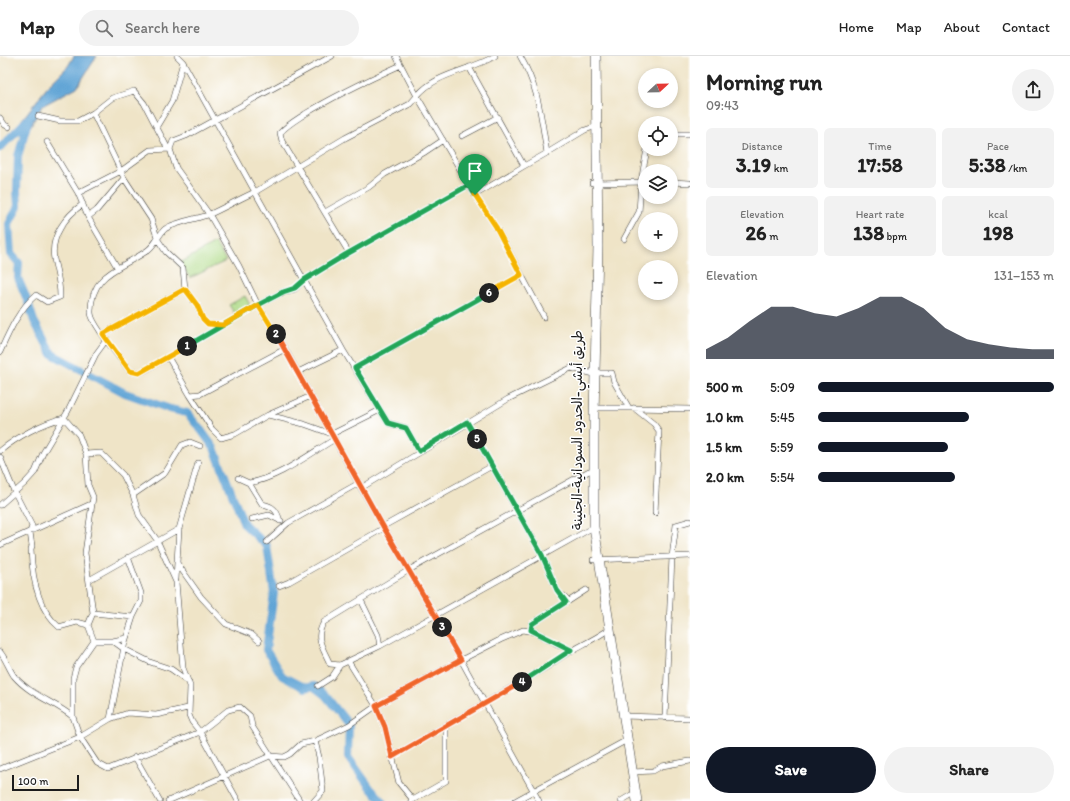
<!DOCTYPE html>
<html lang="en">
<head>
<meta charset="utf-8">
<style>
  body { margin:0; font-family:Itim,"Playpen Sans Arabic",sans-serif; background:#f2f2f2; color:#222; height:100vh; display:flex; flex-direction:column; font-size:15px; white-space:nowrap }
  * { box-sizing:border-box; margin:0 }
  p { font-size:13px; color:#767676 }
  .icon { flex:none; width:22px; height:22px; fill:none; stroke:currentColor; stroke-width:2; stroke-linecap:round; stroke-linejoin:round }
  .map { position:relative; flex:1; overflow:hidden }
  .panel { display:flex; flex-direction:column; background:#fff; width:380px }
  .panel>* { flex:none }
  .needle { width:26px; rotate:68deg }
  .buttons { position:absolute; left:638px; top:12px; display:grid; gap:8px }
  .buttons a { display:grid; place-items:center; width:40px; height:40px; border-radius:50%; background:#fff; box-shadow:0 2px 6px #0003; font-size:20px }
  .scale { position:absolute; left:12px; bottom:10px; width:67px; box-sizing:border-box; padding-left:4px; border:2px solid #1c1c1c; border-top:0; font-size:11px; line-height:14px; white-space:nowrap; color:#1c1c1c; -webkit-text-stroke:3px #fff; paint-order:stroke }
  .pin { position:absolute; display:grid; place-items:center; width:34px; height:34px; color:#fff; margin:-41px -17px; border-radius:50% 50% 50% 0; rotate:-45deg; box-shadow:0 0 4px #0007 }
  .pin .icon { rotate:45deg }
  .km { position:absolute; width:20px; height:20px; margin:-10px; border-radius:50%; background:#222; color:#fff; font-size:11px; line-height:20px; text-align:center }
  .round { display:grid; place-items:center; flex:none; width:42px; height:42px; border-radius:21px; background:#f2f2f2 }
  .head { display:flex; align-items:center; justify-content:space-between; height:68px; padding:0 16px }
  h1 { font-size:22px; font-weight:700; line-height:30px }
  .metrics { display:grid; grid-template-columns:repeat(3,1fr); gap:6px; height:68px; padding:4px 16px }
  .metrics div { display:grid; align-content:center; border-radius:6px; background:#f2f2f2; text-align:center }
  .metrics b { font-size:20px; font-weight:700 }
  .metrics small { font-size:11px; font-weight:400 }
  .metrics p { font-size:11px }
  .chart { height:112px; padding:8px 16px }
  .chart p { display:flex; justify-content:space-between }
  .chart svg { width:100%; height:72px; margin-top:4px; fill:#111827; opacity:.7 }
  .action { display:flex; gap:8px; margin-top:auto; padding:8px 16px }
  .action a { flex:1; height:46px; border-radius:24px; background:#111827; color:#fff; font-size:16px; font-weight:700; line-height:46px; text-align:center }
  .action a+a { background:#f2f2f2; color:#222 }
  ul { padding:0 16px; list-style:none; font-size:13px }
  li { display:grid; grid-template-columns:64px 48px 1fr; align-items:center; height:30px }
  li i { height:10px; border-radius:5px; background:#111827 }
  header { display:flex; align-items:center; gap:24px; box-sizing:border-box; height:56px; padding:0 20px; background:#fff; border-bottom:1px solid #e0e0e0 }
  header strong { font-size:19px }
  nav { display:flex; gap:22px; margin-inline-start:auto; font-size:14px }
  .search { width:280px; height:36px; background:#f2f2f2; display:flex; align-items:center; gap:10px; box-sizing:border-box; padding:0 14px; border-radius:22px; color:#767676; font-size:15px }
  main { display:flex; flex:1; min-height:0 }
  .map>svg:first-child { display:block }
</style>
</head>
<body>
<header>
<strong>Map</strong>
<div class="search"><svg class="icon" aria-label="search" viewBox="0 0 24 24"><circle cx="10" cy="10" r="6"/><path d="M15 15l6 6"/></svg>Search here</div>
<nav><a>Home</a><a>Map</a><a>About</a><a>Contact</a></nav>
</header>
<main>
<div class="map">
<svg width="690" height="745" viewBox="0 0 690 745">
  <rect width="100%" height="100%" fill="#fff"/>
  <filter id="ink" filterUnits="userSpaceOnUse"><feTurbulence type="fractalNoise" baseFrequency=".025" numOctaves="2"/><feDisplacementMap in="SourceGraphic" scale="8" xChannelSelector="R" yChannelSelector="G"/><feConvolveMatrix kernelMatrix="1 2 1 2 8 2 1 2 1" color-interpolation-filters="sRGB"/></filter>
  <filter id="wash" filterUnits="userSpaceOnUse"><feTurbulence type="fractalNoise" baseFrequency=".012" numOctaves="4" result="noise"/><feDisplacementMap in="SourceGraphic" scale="16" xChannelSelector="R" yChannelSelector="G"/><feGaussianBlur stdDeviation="0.9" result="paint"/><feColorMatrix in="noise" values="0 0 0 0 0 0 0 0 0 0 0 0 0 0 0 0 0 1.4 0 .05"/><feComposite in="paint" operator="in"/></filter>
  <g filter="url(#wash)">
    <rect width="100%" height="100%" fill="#efe4c7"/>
    <path fill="#add985" stroke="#647a50" d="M 215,187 L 226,205 L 190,222 L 180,207 Z
      M 245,240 L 250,249 L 235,258 L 229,249 Z"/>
    <path fill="#60a4d5" stroke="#3e6078" d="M 74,0 L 97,0 L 77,31 L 42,50 L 30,71 L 21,65 L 49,29 L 68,10 Z"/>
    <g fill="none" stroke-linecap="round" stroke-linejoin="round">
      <path stroke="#60a4d5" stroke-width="8" d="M 29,62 L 18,100 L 17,135 L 18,150 L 9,168 L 11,198 L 19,207 L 18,222 L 28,246 L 34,265 L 52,298 L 125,337 L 170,353 L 187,357 L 201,374 L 214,392 L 244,468 L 267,490 L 274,537 L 266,594 L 282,620 L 305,632 L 313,630 L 325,639 L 349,669 L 348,701 L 371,733 L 383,745
        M 0,92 L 27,64"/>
    </g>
  </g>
  <g filter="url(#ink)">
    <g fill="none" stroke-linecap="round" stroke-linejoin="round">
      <g stroke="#3c3a36" stroke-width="6">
        <path id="street" d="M 332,0 L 186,80 L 173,85 L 170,93 L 176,112 L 209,158 L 239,210 L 258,249 L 285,293 L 361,432 L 461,604 L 539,745
          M 396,0 L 417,40 C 437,16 470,15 495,0
          M 520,0 C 539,32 541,61 547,97 L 524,110
          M 183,6 L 255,136 C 239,143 224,152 208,159 C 196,163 175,166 165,173 C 159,178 156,188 148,194 C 122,213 90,216 91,257 C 91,267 122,305 130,315 L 139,317 L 149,312 L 258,249 L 283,236 L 295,233 L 304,224 L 345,199 L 469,129
          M 469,11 L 524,110 L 475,139
          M 93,57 L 124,122 L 151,163 L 158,184 L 166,196 L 183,212 L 185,233 L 197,249 L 203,263 L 208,268 L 222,269
          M 38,60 L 60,65 L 78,65 L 93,57 L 112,42 L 134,35 L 144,47 L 168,93
          M 0,62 L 5,69 L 9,71
          M 157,70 L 172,45 L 183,6 L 177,0
          M 671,78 L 690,78
          M 462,80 L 498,61
          M 47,86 L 78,137 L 88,161 L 117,211
          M 547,97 L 585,74 L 597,70
          M 671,126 L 690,127
          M 592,127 L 645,126
          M 78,137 L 121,115 L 150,94 L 170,93
          M 325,156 L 369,131 L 385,118 L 425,96 L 443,84
          M 88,161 L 97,154 L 124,122
          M 624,183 L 639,156 L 641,126 L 647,93
          M 349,197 L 282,85 L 280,77 C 287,69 296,64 305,58 C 336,39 368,24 401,9
          M 103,278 L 185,233
          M 0,296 C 9,276 19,253 36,239 L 47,246 L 60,241 C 60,225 57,218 54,203 C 50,180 66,160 83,148
          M 168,301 L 190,339 L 200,338 L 285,293
          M 355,312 L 521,219
          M 298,316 L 343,294
          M 596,317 L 612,317 L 614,326 L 629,352 L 690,353
          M 190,339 L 212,373 L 221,382 L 235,378 L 268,359 L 304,368 L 332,378 L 380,354
          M 594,352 L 629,352
          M 634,352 L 654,368 L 659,375 L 655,457
          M 268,359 L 311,340
          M 467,366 L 542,499 L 557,534 L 566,546 L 532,568 L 531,574
          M 0,395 C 17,381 42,367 64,362 L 79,379 L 86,398 L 101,397 L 123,419 L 133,439 L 139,459 L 157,484 L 176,526 L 183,612 L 190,630 L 189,659 L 192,666 L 200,676 L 238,745
          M 419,395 L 406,372 L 388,367 L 382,357 L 343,294 L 255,136 L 345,82 L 410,48 L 417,40 L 475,139 L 496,171 L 544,261
          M 86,398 L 88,429 L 93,441 L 85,497 L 93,557 L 88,569 L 94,585 L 76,611 L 73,622 L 73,661 L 80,681 L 97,707 L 108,713 L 200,676 L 228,654 L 240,651 L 250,660 L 252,670 L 300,745
          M 0,401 L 14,435 L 32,470 L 30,476 L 32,490 L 31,493 C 32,520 37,553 59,571 L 77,566 L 88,569
          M 589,415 L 409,514 L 324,566 C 314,582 323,592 330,608 L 340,609 L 380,590 L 590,473
          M 238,422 L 249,427 L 262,448 C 273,450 277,454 280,465
          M 249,427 C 279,422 308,399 335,383
          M 361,432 L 508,343 L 571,312 L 590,317
          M 133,439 L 165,417 L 182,389 L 190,386 L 200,390
          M 0,449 L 25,427 L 35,416 L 43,397 L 68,355 L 96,298 L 107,283
          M 252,463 L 269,459 L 281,465
          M 384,470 L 492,410
          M 267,486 L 288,467 L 359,427
          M 0,489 L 91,448
          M 593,504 L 690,500
          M 177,507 L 201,541 L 226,568 L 251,578 L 259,585
          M 176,523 L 179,473
          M 89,524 L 179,473 L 198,407
          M 279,530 L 289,526 L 384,472
          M 564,540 L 569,545 L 586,534
          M 361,544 L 378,579 L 380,590
          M 93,557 L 133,561
          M 94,585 L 113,585 L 126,582
          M 113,585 L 124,593 L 150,606 L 171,613 L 189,626
          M 0,596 C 6,603 9,613 14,620 C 30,639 55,646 73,661
          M 350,608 L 376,650 L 385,671 L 399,727 L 413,744
          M 318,630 L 332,621 L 340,609
          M 623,660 L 690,662
          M 665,662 L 672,501 L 676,469 L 690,465
          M 110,663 L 125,586 L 133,561 L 141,545 L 141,537 L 128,501
          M 135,701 L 160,745
          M 392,701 L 550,609 C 567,595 587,588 605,576
          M 0,713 L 80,681 L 110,663 L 128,657 L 156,659 L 188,652
          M 632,716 L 653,715 L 662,710 L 690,705
          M 168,745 L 270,700 L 284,701 L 290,698 L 301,688 L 315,685 L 349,669 L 376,650 L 461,604 L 500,584 L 523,574 L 536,576 L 555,587 L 571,594
          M 314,745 L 323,735 L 319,701 L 315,685
          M 411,745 L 446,725 L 446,671
          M 515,745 L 627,684
          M 621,745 L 631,739"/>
      </g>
      <g stroke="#3c3a36" stroke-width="10">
        <path id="highway" d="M 596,0 L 598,191 L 594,359 L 594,471 L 637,745"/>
      </g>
      <use href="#street" stroke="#fff" stroke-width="5"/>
      <use href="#highway" stroke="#fff" stroke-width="9"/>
    </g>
  </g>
  <g fill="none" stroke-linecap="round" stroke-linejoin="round" filter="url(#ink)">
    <g stroke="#fff" stroke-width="8">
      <path id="split-1" d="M 187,290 L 258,249 L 283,236 L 295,232 L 304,224 L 345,199 L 469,129 L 475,139"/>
    </g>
    <g stroke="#fff" stroke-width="8">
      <path id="split-2" d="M 187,290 L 139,317 L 130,315 L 103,278 L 185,233 L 197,249 L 203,263 L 208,268 L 223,269 L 258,249 L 276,278"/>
    </g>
    <g stroke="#fff" stroke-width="8">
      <path id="split-3" d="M 276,278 L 384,472 L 442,571"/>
    </g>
    <g stroke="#fff" stroke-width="8">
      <path id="split-4" d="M 442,571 L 461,604 L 376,650 L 385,671 L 392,701 L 522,626"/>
    </g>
    <g stroke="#fff" stroke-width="8">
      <path id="split-5" d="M 477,383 L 542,499 L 557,534 L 566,546 L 532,568 L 531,574 L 571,594 L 522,626"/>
    </g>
    <g stroke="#fff" stroke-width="8">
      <path id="split-6" d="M 477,383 L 467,366 L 419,395 L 406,372 L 388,367 L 355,312 L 489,237"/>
    </g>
    <g stroke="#fff" stroke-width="8">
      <path id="split-7" d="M 475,139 L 496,171 L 521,219 L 489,237"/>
    </g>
    <use href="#split-1" stroke="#22a559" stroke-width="5"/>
    <use href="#split-2" stroke="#f5b400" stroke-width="5"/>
    <use href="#split-3" stroke="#f0652b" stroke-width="5"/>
    <use href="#split-4" stroke="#f0652b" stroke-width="5"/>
    <use href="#split-5" stroke="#22a559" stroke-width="5"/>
    <use href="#split-6" stroke="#22a559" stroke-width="5"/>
    <use href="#split-7" stroke="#f5b400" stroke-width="5"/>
  </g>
  <g text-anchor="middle" stroke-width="3" stroke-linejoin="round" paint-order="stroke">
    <g font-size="14" fill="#1c1c1c" stroke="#fff">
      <text transform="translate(577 374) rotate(-90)" y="5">طريق أبشي-الحدود السودانية-الجنينة</text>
    </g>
  </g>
</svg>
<div class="buttons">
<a><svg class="needle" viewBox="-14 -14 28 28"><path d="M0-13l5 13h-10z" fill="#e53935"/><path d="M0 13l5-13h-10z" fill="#767676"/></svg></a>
<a><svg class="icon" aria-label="locate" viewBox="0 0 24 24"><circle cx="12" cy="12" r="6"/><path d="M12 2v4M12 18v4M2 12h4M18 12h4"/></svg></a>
<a><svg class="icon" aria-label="layers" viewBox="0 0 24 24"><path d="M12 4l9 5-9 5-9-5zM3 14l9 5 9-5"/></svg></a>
<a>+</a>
<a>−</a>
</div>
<div class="scale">100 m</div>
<div class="pin" style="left:475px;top:139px;background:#1e9e55"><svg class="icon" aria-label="arrive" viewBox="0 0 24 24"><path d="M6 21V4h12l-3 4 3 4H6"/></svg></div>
<b class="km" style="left:187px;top:290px">1</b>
<b class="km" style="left:276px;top:278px">2</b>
<b class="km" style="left:442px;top:571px">3</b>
<b class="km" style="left:522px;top:626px">4</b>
<b class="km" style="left:477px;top:383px">5</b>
<b class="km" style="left:489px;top:237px">6</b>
</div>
<section class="panel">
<div class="head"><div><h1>Morning run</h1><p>09:43</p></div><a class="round"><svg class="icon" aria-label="share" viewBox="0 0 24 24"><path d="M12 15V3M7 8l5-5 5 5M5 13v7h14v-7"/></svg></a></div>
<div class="metrics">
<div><p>Distance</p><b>3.19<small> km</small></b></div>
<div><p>Time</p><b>17:58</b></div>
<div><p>Pace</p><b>5:38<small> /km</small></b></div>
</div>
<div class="metrics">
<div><p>Elevation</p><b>26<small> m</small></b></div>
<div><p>Heart rate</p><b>138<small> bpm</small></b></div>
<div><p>kcal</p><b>198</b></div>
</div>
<div class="chart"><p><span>Elevation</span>131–153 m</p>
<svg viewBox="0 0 160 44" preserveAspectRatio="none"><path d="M0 44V38L10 31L20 21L30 12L40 12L50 16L60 18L70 13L80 6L90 6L100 13L110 25L120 32L130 35L140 37L150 38L160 38V44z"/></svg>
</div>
<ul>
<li><b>500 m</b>5:09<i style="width:100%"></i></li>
<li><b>1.0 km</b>5:45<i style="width:64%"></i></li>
<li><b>1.5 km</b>5:59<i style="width:55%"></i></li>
<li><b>2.0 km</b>5:54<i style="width:58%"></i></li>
</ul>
<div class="action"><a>Save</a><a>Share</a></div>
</section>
</main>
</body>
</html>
